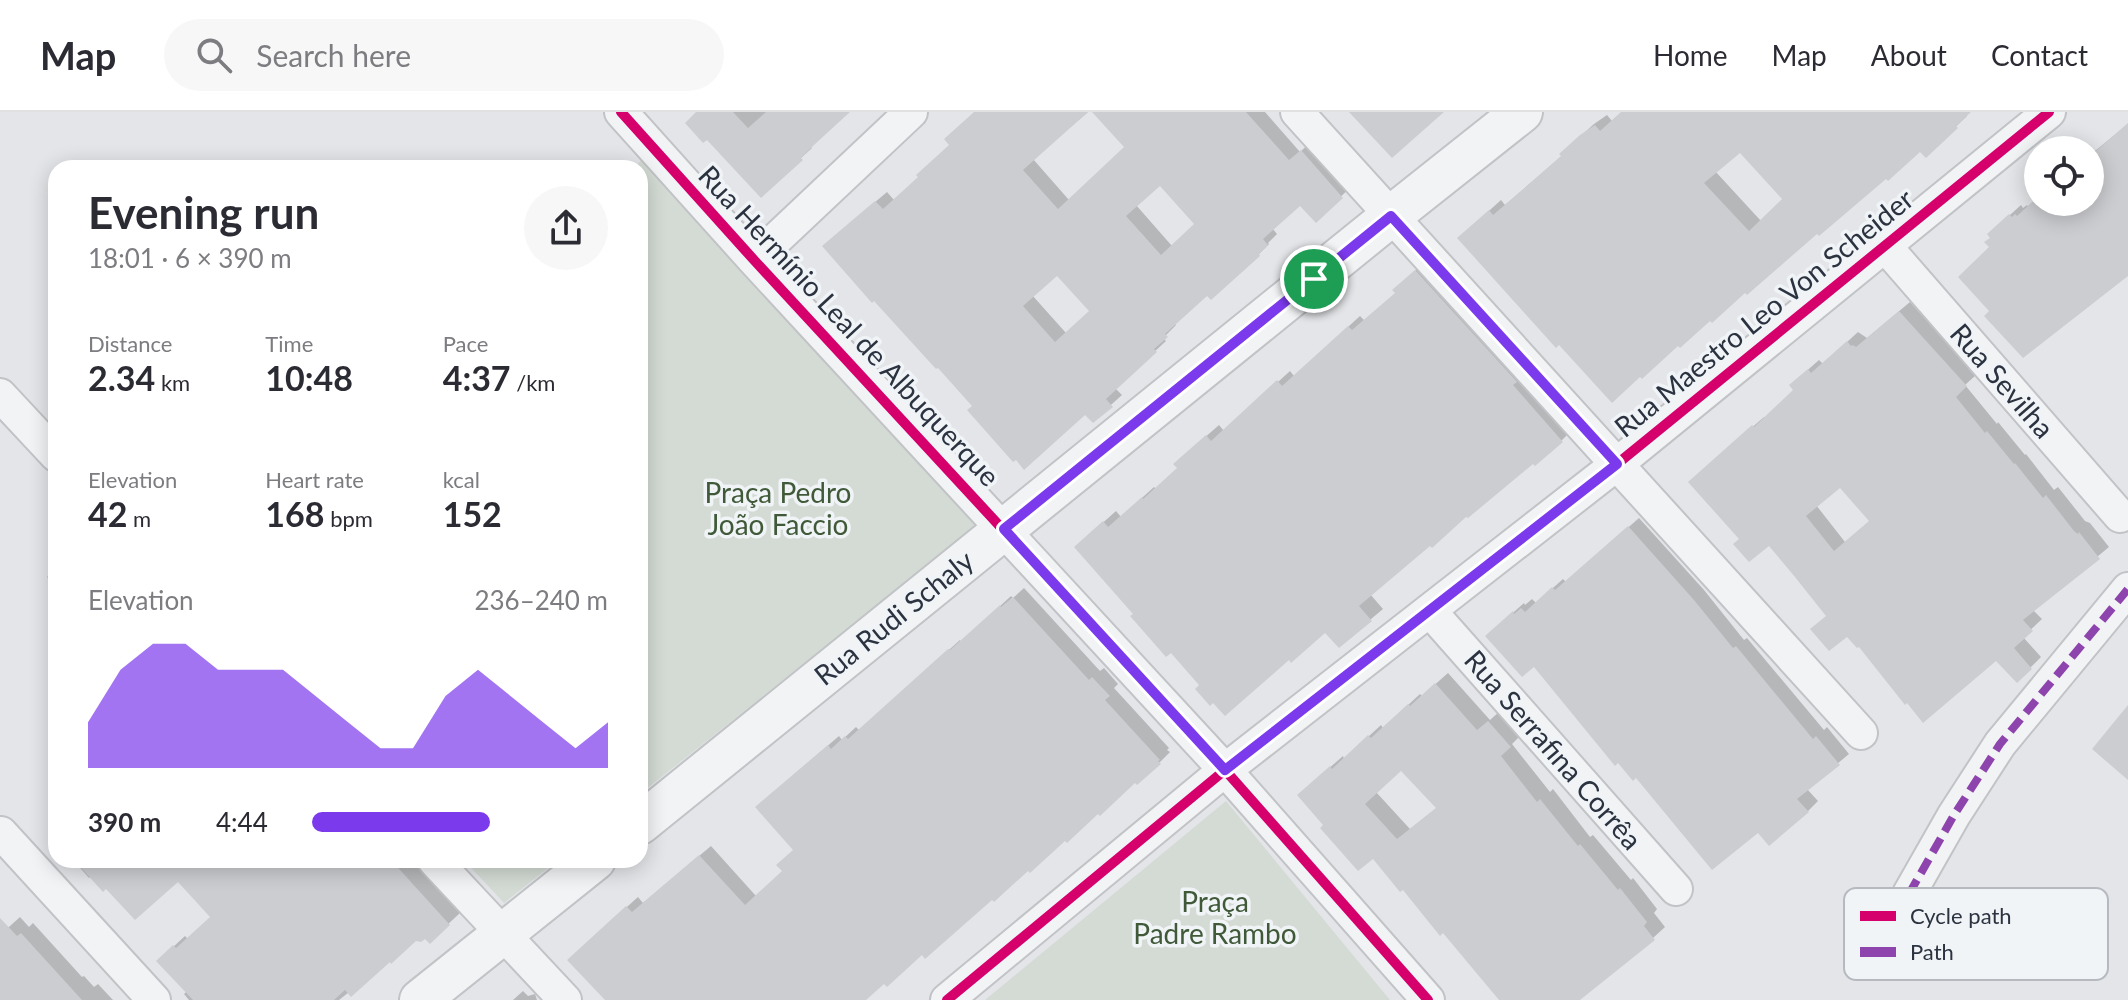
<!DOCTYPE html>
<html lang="en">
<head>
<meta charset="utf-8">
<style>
  body { margin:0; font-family:Lato,sans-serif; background:#f7f7f7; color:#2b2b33; height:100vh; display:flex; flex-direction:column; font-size:30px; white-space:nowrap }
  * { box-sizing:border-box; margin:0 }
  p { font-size:26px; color:#7c7c81 }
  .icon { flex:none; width:44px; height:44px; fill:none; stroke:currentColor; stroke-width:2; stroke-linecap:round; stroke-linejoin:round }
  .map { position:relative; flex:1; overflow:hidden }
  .details { position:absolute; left:48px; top:48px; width:600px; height:708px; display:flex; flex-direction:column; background:#fff; border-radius:24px; box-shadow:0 4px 20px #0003 }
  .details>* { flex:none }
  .tools { position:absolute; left:2024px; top:24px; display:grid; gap:16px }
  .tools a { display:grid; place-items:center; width:80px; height:80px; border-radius:50%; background:#fff; box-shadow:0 4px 20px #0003; font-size:40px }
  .pin { position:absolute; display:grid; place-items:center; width:68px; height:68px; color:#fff; margin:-34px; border:4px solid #fff; border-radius:50%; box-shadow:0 2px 8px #0007 }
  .round { display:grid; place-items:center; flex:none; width:84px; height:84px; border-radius:42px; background:#f7f7f7 }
  .headline { display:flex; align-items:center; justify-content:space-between; height:136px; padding:0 40px }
  h1 { font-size:44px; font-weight:700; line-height:60px }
  .stats { display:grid; grid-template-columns:repeat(3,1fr); gap:12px; height:136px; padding:8px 40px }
  .stats div { display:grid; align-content:center }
  .stats b { font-size:34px; font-weight:700 }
  .stats small { font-size:22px; font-weight:400 }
  .stats p { font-size:22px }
  .chart { height:224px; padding:16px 40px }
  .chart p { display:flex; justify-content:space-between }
  .chart svg { width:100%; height:144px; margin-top:8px; fill:#7c3aed; opacity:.7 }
  ul { padding:0 40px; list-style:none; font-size:26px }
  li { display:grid; grid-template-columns:128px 96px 1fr; align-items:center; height:60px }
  li i { height:20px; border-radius:10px; background:#7c3aed }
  header { display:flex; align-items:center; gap:48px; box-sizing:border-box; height:112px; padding:0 40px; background:#fff; border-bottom:2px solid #e1e1e2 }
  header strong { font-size:38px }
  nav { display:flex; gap:44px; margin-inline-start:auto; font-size:28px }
  .search { width:560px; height:72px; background:#f7f7f7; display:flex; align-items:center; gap:20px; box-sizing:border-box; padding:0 28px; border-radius:44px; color:#7c7c81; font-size:30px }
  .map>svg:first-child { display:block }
</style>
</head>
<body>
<header>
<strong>Map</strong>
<div class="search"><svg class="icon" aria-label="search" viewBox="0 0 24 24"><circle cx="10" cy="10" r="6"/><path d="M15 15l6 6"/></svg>Search here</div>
<nav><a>Home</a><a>Map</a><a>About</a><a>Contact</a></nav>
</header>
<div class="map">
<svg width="2128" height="888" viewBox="0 0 2128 888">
  <rect width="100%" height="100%" fill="#e3e5e8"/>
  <path fill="#d4dbd4" d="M 644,45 L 979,412 L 640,682 L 640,56 L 634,56 Z
    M 1226,689 L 1390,888 L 985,888 Z
    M 464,748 L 558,748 L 504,791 Z"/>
  <path fill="#0003" fill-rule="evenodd" d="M 698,0 L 846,0 L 810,34 L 812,36 L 801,46 L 761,83 Z
    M 975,0 L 1088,0 L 1033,47 L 1069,88 L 1127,34 L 1095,0 L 1265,0 L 1300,40 L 1312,29 L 1352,74 L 1316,108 L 1301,91 L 1272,116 L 1277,122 L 1268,131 L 1269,132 L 1259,142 L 1208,181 L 1174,211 L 1176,213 L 1163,226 L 1166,229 L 1115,276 L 1122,283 L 1093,309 L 1085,300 L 974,294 L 835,124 L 887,80 L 894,88 L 920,65 L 951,32 ZM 1160,72 L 1197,112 L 1172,134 L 1136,93 ZM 1057,162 L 1091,199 L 1066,221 L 1032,183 Z
    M 1622,0 L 1968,0 L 1966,2 L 1967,4 L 1926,43 L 1920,37 L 1745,178 L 1471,115 L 1501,88 L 1505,93 L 1563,43 L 1573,31 L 1594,12 L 1607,3 L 1612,9 ZM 1741,38 L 1784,87 L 1761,109 L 1715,59 Z
    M 2128,12 L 2128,160 L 1991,199 L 1991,135 L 2000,112 L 2021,93 L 2023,96 L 2027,93 L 2028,95 L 2038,86 L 2038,90 L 2090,90 L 2090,43 Z
    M 1427,148 L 1573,317 L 1561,329 L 1533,349 L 1430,431 L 1370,482 L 1383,497 L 1339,534 L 1326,518 L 1289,546 L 1202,573 L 1135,501 L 1088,424 L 1116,399 L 1121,405 L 1154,375 L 1156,377 L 1180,356 L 1187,341 L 1219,313 L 1224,319 L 1290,259 L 1294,264 L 1360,204 L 1365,209 L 1397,180 L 1406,167 Z
    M 1910,190 L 1976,263 L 1965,273 L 1997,312 L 1998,310 L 2025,343 L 2026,342 L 2054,378 L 2058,375 L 2085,409 L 2090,411 L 2109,435 L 2033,498 L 2042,507 L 2023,525 L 2041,545 L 2017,569 L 1997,546 L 1859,532 L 1828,503 L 1769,431 L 1742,426 L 1701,360 L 1764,305 L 1765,306 L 1796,278 L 1802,263 L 1819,248 L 1823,252 L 1858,220 L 1867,226 ZM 1840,374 L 1871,408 L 1845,430 L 1816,393 Z
    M 1639,406 L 1704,478 L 1744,528 L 1747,526 L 1824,618 L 1827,615 L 1849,642 L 1807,677 L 1818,689 L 1808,699 L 1758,718 L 1636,664 L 1498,514 L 1524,491 L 1525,493 L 1532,487 L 1536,491 L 1563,467 L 1566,470 Z
    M 56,456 L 56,474 L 47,465 Z
    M 1024,476 L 1100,559 L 1104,556 L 1118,572 L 1114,576 L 1169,636 L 1167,638 L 1170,640 L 1160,650 L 1137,670 L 1135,668 L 922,841 L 884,869 L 863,888 L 608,888 L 580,837 L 638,785 L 643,791 L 711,734 L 756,784 L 784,759 L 795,737 L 768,685 L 839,624 L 842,628 L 856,615 L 859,618 L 960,528 L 961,530 L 1011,484 L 1013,486 Z
    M 1448,561 L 1490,608 L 1500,599 L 1521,623 L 1512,632 L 1550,680 L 1553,677 L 1590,725 L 1593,723 L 1631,768 L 1633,766 L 1657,797 L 1654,801 L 1665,815 L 1653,826 L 1576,888 L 1501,888 L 1443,819 L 1373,744 L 1326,713 L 1311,672 L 1343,644 L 1344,647 L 1381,613 L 1383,616 L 1420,582 L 1422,584 ZM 1402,656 L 1438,695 L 1410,717 L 1376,680 Z
    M 77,748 L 411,748 L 460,801 L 430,829 L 425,824 L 416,827 L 339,888 L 189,888 L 184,882 L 187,879 L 158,849 L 185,824 L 188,827 L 212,805 L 178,767 L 107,774 L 91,764 L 89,766 L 75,750 Z
    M 20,805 L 29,815 L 33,811 L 82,865 L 84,864 L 94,875 L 98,872 L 113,888 L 0,888 L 0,823 Z
    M 523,879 L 528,884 L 535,882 L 537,888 L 513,888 Z"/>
  <path fill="#cbcdd0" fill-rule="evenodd" d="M 696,0 L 733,0 L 748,16 L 766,0 L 850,0 L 814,33 L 801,46 L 803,48 L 761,86 L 707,28 L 703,31 L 685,11 Z
    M 974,0 L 1088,0 L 1023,58 L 1058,97 L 1124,35 L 1092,0 L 1246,0 L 1289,48 L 1301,38 L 1343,86 L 1316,111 L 1300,94 L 1263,127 L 1268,133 L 1259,142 L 1260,144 L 1211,188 L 1207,184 L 1165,222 L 1168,225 L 1154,237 L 1157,240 L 1106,287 L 1113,295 L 1093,311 L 1085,303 L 1024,358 L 1016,348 L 1013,350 L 967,298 L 972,294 L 938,256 L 936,257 L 874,189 L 872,191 L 822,134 L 875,89 L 883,97 L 918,65 L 916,63 L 949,33 L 944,27 ZM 1160,74 L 1194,112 L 1161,143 L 1126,104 ZM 1057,164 L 1089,199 L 1055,230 L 1023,194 Z
    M 1349,0 L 1444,0 L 1392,46 Z
    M 1621,0 L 1971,0 L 1956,14 L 1958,16 L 1926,46 L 1920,40 L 1888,69 L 1886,67 L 1819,124 L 1817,122 L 1747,183 L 1745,181 L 1712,211 L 1710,209 L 1680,236 L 1678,234 L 1642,267 L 1640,265 L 1612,291 L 1559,233 L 1556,236 L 1457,126 L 1489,98 L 1493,103 L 1513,86 L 1561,44 L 1559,42 L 1580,23 L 1595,13 L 1600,19 ZM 1740,41 L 1782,87 L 1749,119 L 1704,71 Z
    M 2128,11 L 2128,164 L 2023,246 L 1984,204 L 1989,199 L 1958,165 L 1989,135 L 1984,130 L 1990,126 L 1987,122 L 2009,102 L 2012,105 L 2015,102 L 2017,104 L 2032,90 L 2090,90 L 2090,44 Z
    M 1415,158 L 1517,270 L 1513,273 L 1563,330 L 1535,354 L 1533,352 L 1468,406 L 1466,405 L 1432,436 L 1430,434 L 1359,494 L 1372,509 L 1339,536 L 1325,521 L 1291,551 L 1289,548 L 1225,604 L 1213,591 L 1210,594 L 1195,577 L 1199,573 L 1171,541 L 1166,545 L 1130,504 L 1133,502 L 1074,435 L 1103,409 L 1108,415 L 1142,385 L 1143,387 L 1177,356 L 1173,352 L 1206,323 L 1211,329 L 1277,268 L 1282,274 L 1348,214 L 1352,218 L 1395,181 L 1392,178 Z
    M 1899,199 L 1967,274 L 1956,285 L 1985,321 L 1987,319 L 2014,352 L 2015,351 L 2043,386 L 2046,383 L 2074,419 L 2078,422 L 2079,420 L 2100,447 L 2023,508 L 2033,519 L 2014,536 L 2032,557 L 2017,571 L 1996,549 L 1923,611 L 1907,591 L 1905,593 L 1859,535 L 1857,536 L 1847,525 L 1829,539 L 1810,517 L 1826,504 L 1795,465 L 1769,434 L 1749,450 L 1733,432 L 1739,427 L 1688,370 L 1752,313 L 1754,315 L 1793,278 L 1789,273 L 1808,257 L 1811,261 L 1847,229 L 1851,234 L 1853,233 L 1856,235 ZM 1840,376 L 1869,409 L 1834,439 L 1806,404 Z
    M 1628,414 L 1694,488 L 1733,536 L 1736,534 L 1813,627 L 1816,624 L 1840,653 L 1797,687 L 1809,700 L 1769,734 L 1758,721 L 1712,758 L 1636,666 L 1633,669 L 1618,651 L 1615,654 L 1534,555 L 1522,565 L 1485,524 L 1513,499 L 1514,502 L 1521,496 L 1525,500 L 1552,475 L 1555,478 Z
    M 1013,485 L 1089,568 L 1092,565 L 1110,584 L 1105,588 L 1160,648 L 1158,649 L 1161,652 L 1137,673 L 1135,671 L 1100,704 L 1098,702 L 1067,731 L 1065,729 L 1030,761 L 1028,759 L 994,790 L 992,788 L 925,847 L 922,843 L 887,875 L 884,872 L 866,888 L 605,888 L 567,848 L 626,794 L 632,800 L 699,743 L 745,793 L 782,759 L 776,753 L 793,738 L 755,695 L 828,633 L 831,637 L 845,624 L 848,627 L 948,537 L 950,538 L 1000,493 L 1001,495 Z
    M 1435,571 L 1477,618 L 1488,609 L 1511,635 L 1501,644 L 1537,690 L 1540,687 L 1578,734 L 1580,732 L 1618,778 L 1620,776 L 1647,810 L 1644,814 L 1655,828 L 1580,888 L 1499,888 L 1443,821 L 1440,824 L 1403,778 L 1400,780 L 1373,747 L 1358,759 L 1320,716 L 1323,713 L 1297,683 L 1330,654 L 1332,657 L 1368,623 L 1371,626 L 1408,592 L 1410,594 ZM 1401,659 L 1436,696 L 1397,727 L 1365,692 Z
    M 2128,593 L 2128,668 L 2092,637 Z
    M 74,748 L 391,748 L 450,813 L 430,832 L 425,827 L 421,830 L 416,829 L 391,852 L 390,850 L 351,885 L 345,878 L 334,888 L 193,888 L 156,849 L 173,833 L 176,836 L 210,805 L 178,770 L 135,808 L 106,777 L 103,780 Z
    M 0,806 L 17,824 L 21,821 L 82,888 L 0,888 Z"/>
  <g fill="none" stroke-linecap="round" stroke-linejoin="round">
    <g stroke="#c1c3c6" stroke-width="36">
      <path id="minor" d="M 621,0 L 754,148 L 1225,658 L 1428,888
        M 1297,0 L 1861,621
        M 1885,134 L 2120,404
        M 754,148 L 911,0
        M 0,283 L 56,343
        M 1430,499 L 1676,777
        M 1,721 L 154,888
        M 434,748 L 565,888
        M 1909,782 L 1954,703 L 2000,632 L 2128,477
        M 947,888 L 1225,658 L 1617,352 L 2049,0"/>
    </g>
    <g stroke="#c1c3c6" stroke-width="44">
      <path id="tertiary" d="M 640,712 L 1391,104 L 1522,0
        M 420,888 L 595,748"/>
    </g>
    <use href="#minor" stroke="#f2f3f5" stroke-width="32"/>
    <use href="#tertiary" stroke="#f2f3f5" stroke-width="40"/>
    <path stroke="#8e44ad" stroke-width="8" stroke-dasharray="16 8" stroke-linecap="butt" d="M 1909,782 L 1954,703 L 2000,632 L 2128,477"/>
    <g stroke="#f1f4f7" stroke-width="15">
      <path id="cycleway" d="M 621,0 L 754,148 L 1225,658 L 1428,888
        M 947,888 L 1225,658 L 1617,352 L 2049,0"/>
    </g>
    <use href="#cycleway" stroke="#d6006c" stroke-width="10"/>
  </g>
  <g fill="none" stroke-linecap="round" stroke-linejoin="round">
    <g stroke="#fff" stroke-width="16">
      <path id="route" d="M 1391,104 L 1617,352 L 1225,658 L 1004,417 Z"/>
    </g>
    <use href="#route" stroke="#7c3aed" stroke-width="10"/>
  </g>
  <g text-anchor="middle" stroke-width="7" stroke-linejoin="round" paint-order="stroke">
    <g font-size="28" fill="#2b3340" stroke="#f1f4f7">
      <text transform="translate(1764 201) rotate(-39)" y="10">Rua Maestro Leo Von Scheider</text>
      <text transform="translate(849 214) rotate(47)" y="10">Rua Hermínio Leal de Albuquerque</text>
      <text transform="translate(2002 269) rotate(49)" y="10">Rua Sevilha</text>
      <text transform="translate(894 506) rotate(-39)" y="10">Rua Rudi Schaly</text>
      <text transform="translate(1553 638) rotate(49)" y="10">Rua Serrafina Corrêa</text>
    </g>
    <g font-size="28" fill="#405a39" stroke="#f1f4f7">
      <text x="778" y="391">Praça Pedro<tspan x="778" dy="32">João Faccio</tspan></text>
      <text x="1215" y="800">Praça<tspan x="1215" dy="32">Padre Rambo</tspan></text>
    </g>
  </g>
  <rect x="1844" y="776" width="264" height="92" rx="12" fill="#f1f4f7" stroke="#b6bac0" stroke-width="2"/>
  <rect x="1860" y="799" width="36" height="10" fill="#d6006c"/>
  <rect x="1860" y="835" width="36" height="10" fill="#8e44ad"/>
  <g font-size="22" fill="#2b3340">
    <text x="1910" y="812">Cycle path</text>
    <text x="1910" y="848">Path</text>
  </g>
</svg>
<div class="tools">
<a><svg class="icon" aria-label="locate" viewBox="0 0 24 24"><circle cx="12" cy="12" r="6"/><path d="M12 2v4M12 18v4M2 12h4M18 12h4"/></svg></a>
</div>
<div class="pin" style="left:1314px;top:167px;background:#1e9e55"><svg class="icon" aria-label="arrive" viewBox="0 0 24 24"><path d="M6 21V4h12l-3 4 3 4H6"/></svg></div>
<section class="details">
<div class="headline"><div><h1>Evening run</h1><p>18:01 · 6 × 390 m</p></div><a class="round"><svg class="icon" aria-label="share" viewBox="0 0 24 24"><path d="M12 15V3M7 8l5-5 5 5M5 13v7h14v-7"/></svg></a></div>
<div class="stats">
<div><p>Distance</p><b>2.34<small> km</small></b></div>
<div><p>Time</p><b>10:48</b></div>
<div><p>Pace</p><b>4:37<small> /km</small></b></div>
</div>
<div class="stats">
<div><p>Elevation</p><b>42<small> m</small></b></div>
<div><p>Heart rate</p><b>168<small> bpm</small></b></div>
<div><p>kcal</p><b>152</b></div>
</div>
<div class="chart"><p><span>Elevation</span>236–240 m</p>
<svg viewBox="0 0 160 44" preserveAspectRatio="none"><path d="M0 44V30L10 14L20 6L30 6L40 14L50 14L60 14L70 22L80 30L90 38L100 38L110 22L120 14L130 22L140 30L150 38L160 30V44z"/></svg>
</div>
<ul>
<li><b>390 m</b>4:44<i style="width:60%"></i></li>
</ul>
</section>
</div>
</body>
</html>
